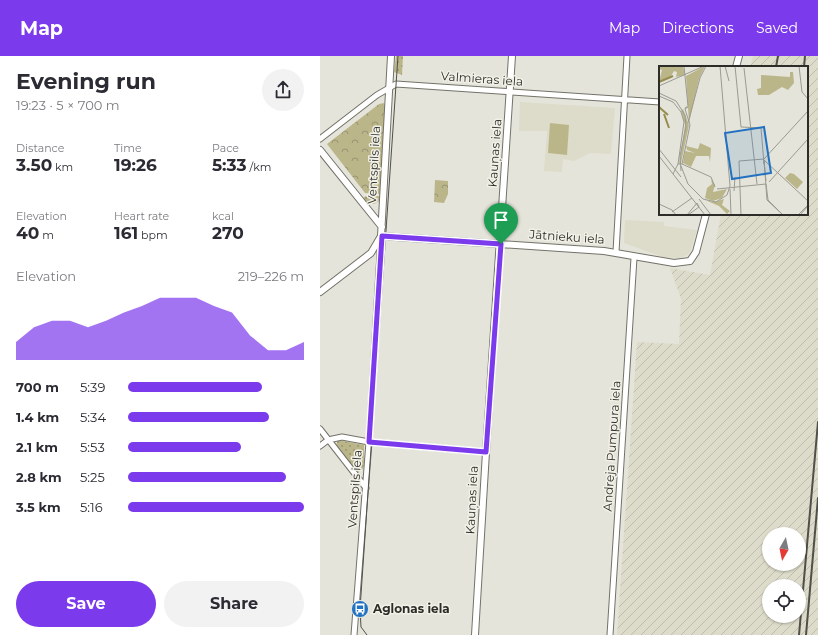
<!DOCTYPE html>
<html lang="en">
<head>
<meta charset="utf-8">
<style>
  body { margin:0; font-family:Montserrat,sans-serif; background:#f2f2f3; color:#2b2b33; height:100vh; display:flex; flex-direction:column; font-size:15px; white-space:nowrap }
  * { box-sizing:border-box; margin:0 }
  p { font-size:13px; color:#7c7c81 }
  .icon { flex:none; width:22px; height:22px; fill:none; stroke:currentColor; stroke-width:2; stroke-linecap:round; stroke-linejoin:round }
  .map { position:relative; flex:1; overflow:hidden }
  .details { display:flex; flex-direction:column; background:#fff; width:320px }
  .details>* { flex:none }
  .needle { width:26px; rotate:189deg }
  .buttons { position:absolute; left:442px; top:471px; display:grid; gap:8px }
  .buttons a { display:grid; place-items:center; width:44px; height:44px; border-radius:50%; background:#fff; box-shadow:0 1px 3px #0004; font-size:20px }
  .pin { position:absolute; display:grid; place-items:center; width:34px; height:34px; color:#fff; margin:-41px -17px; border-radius:50% 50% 50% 0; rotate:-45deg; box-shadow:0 0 4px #0007 }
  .pin .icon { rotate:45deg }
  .round { display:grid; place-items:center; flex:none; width:42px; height:42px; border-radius:21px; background:#f2f2f3 }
  .summary { display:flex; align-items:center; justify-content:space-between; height:68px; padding:0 16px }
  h1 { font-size:22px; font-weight:700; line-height:30px }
  .metrics { display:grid; grid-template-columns:repeat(3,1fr); gap:6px; height:68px; padding:4px 16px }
  .metrics div { display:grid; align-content:center }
  .metrics b { font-size:17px; font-weight:700 }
  .metrics small { font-size:11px; font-weight:400 }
  .metrics p { font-size:11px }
  .chart { height:112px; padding:8px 16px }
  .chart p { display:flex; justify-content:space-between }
  .chart svg { width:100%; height:72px; margin-top:4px; fill:#7c3aed; opacity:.7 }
  .cta { display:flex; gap:8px; margin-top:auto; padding:8px 16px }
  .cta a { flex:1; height:46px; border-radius:24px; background:#7c3aed; color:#fff; font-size:16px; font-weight:700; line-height:46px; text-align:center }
  .cta a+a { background:#f2f2f3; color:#2b2b33 }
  ul { padding:0 16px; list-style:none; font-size:13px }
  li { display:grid; grid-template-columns:64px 48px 1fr; align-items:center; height:30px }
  li i { height:10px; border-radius:5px; background:#7c3aed }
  header { display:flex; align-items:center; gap:24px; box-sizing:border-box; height:56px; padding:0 20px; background:#7c3aed; color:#fff }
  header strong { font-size:19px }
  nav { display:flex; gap:22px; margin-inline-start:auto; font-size:14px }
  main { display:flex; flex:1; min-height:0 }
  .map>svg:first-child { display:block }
</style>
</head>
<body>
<header>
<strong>Map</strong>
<nav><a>Map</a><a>Directions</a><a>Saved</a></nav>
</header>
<main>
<section class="details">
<div class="summary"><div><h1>Evening run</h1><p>19:23 · 5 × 700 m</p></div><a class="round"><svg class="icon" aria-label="share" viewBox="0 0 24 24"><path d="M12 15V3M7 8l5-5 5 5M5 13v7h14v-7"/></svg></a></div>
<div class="metrics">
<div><p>Distance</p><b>3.50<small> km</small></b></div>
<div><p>Time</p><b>19:26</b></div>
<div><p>Pace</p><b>5:33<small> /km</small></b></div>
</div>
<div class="metrics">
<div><p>Elevation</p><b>40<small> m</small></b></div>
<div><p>Heart rate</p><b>161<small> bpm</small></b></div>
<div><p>kcal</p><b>270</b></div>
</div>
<div class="chart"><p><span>Elevation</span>219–226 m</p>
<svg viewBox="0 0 160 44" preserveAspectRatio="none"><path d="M0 44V33L10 24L20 20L30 20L40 24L50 20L60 15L70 11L80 6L90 6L100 6L110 11L120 15L130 29L140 38L150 38L160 33V44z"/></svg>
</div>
<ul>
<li><b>700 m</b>5:39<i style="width:76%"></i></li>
<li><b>1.4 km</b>5:34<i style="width:80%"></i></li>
<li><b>2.1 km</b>5:53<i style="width:64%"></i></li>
<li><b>2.8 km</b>5:25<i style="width:90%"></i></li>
<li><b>3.5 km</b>5:16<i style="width:100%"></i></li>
</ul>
<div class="cta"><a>Save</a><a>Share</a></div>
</section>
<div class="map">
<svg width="498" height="579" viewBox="0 0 498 579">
  <defs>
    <pattern id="industrial-furrows" width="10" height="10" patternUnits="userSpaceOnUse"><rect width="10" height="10" fill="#dddbc9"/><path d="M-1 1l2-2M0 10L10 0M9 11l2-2" fill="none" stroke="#bebcad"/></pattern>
    <pattern id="grass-dots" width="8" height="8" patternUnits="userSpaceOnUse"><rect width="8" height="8" fill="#bbb68a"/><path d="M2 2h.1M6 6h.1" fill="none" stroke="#989471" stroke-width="1.8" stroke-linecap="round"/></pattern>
    <pattern id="park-crowns" width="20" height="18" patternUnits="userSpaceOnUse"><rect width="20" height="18" fill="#bbb68a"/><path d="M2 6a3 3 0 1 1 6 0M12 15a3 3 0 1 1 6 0" fill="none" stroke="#989471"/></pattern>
  </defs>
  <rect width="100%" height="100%" fill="#e5e4da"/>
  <path fill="#dddbc9" d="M 200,46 L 295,52 L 291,98 L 270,97 L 254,105 L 243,103 L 242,116 L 224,115 L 227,75 L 199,75 Z
    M 305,164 L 344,166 L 344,170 L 377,174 L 370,196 L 367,199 L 359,202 L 343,201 L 304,187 Z"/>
  <path fill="url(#industrial-furrows)" fill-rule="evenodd" d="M 433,0 L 498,0 L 498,579 L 297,579 L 317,286 L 359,288 L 361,243 L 350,212 L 390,219 L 401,158 L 487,158 L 487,11 L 430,11 ZM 449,478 L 479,478 L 479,508 L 449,508 ZM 449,530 L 479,530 L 479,560 L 449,560 Z"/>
  <path fill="url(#grass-dots)" d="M 76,0 L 83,0 L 82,19 L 74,16 Z
    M 46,140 L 60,140 L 59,145 L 54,148 L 49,148 L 43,142 Z
    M 18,384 L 44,389 L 44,410 L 42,414 L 38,416 L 35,414 L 16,389 Z"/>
  <path fill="url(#park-crowns)" d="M 64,47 L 66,51 L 60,138 L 45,137 L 7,88 L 59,48 Z
    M 115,124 L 128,125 L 128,138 L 124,147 L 114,146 Z"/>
  <path fill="#bbb68a" d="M 230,67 L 249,69 L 247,99 L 228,97 Z
    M 41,101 L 53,103 L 51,124 L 39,122 Z"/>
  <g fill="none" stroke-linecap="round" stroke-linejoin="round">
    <g stroke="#737269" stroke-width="7">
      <path id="minor" d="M 0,83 L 57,39 L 76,28 L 340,46
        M 296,196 L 307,0
        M 0,373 L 46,432
        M 0,390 L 8,384 L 22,381 L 49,386 L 166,396
        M 34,579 L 49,386 L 61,180
        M 290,579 L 314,202"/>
    </g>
    <g stroke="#737269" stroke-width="8">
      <path id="tertiary" d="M 416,11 L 419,0
        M 0,94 L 62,171
        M 61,180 L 71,0
        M 0,236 L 51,197 L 61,180 L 284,195 L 354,207 L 370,205 L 376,196 L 386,158
        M 155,579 L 166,396 L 192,0"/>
    </g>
    <use href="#minor" stroke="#fff" stroke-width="5"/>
    <use href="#tertiary" stroke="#fff" stroke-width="6"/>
    <path stroke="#504f49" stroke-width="1" d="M 47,579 L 41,571 L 40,553 L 78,0"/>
    <path stroke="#504f49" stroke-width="2" d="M 456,11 L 458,0
      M 484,11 L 485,0
      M 479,579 L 498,366
      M 486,579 L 498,442"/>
  </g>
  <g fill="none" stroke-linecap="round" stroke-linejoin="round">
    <g stroke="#fff" stroke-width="8">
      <path id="route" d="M 62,180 L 181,188 L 166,396 L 49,386 Z"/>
    </g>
    <use href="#route" stroke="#7c3aed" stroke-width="5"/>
  </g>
  <defs>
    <g id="bus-disc" transform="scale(0.9)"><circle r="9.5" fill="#2372c1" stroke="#f2f1e7"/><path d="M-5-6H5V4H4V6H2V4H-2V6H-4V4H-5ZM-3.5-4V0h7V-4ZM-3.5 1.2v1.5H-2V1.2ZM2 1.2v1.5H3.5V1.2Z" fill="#fff"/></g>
  </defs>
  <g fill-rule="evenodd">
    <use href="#bus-disc" x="40" y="553"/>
  </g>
  <g text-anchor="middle" stroke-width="3" stroke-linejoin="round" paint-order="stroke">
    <g font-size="12" fill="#2d2c28" stroke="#f2f1e7">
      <text transform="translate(162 23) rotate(4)" y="4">Valmieras iela</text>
      <text transform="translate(175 97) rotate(-86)" y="4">Kauņas iela</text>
      <text transform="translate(54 109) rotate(-87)" y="4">Ventspils iela</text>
      <text transform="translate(247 181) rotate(4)" y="4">Jātnieku iela</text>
      <text transform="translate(292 390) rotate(-86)" y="4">Andreja Pumpura iela</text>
      <text transform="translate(35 433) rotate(-86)" y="4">Ventspils iela</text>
      <text transform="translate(152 444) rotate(-87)" y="4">Kauņas iela</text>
    </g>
    <g font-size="12" font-weight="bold" fill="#2d2c28" stroke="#f2f1e7" text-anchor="start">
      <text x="53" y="557">Aglonas iela</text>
    </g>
  </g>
  <g transform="translate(339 10)">
    <rect width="149" height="149" fill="#e5e4da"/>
    <path d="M 0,0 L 24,0 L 26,9 L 17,11 L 18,6 L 15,5 L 12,10 L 0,16 L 3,4 L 0,3 ZM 46,0 L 40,13 L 30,57 L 27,10 ZM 24,43 L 30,59 L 22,97 L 20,98 L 26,59 L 22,45 ZM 41,77 L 52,82 L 51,96 L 50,90 L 37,90 L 32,101 L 24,97 L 26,85 L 36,87 L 28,84 L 27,80 L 39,83 ZM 52,113 L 56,119 L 54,126 L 68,123 L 63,132 L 54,135 L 46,132 L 48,122 L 53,118 ZM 65,133 L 63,139 L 71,145 L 68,148 L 60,140 L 46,134 L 55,136 Z" fill="#bbb68a"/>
    <path d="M 131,6 L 134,6 L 135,17 L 129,24 L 123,21 L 110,29 L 99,29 L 98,23 L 102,22 L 102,9 L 131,11 Z" fill="#bbb68a"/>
    <path d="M 131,107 L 135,108 L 144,116 L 138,123 L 126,112 Z" fill="#bbb68a"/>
    <path fill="none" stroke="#958d4f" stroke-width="2" d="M 0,16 L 14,10M 0,41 L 9,49M 5,48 L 10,62"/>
    <path fill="none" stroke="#9b9a93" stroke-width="1" d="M 25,0 L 29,40M 66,0 L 70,15M 76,0 L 82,61 L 102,62 L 105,98M 140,0 L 143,26 L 149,33M 85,2 L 98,118M 0,20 L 45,0M 0,27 L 17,35 L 26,49 L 27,61 L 21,90 L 22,105M 0,30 L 14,36 L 22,46 L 25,56 L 19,98 L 14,108M 29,57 L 41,12 L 47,0M 0,83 L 22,111M 0,90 L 46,149M 105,94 L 149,135M 105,94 L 108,134 L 124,149M 105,95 L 107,115M 19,98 L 23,98 L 52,111 L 56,121M 23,98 L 31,59 L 26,43 L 29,41 L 27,41 L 26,43M 22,100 L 29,118 L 44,133 L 57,136 L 68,129 L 71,120 L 61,0M 110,116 L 149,73M 107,118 L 109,134 L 124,149M 58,123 L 107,118M 71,123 L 72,149M 75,125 L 76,111M 40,133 L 52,149M 0,138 L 13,144 L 17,149M 13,146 L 33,132M 28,149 L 38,137 L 40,141 L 29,149M 82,149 L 80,95 L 105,93 L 149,45M 139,149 L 149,139M 141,149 L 149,140"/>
    <path fill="#2372c1" fill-opacity="0.15" stroke="#2372c1" stroke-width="2" d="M 105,61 L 112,107 L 73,113 L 66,67 Z"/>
    <rect width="149" height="149" fill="none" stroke="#2d2c28" stroke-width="2"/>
  </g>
</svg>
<div class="buttons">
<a><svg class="needle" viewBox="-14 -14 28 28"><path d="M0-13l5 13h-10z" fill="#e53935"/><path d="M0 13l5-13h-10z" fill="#7c7c81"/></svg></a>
<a><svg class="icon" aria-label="locate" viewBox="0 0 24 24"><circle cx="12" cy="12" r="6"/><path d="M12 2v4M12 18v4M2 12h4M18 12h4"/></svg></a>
</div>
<div class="pin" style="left:181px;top:188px;background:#1e9e55"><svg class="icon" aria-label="arrive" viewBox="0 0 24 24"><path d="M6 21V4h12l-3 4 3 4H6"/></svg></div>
</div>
</main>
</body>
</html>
